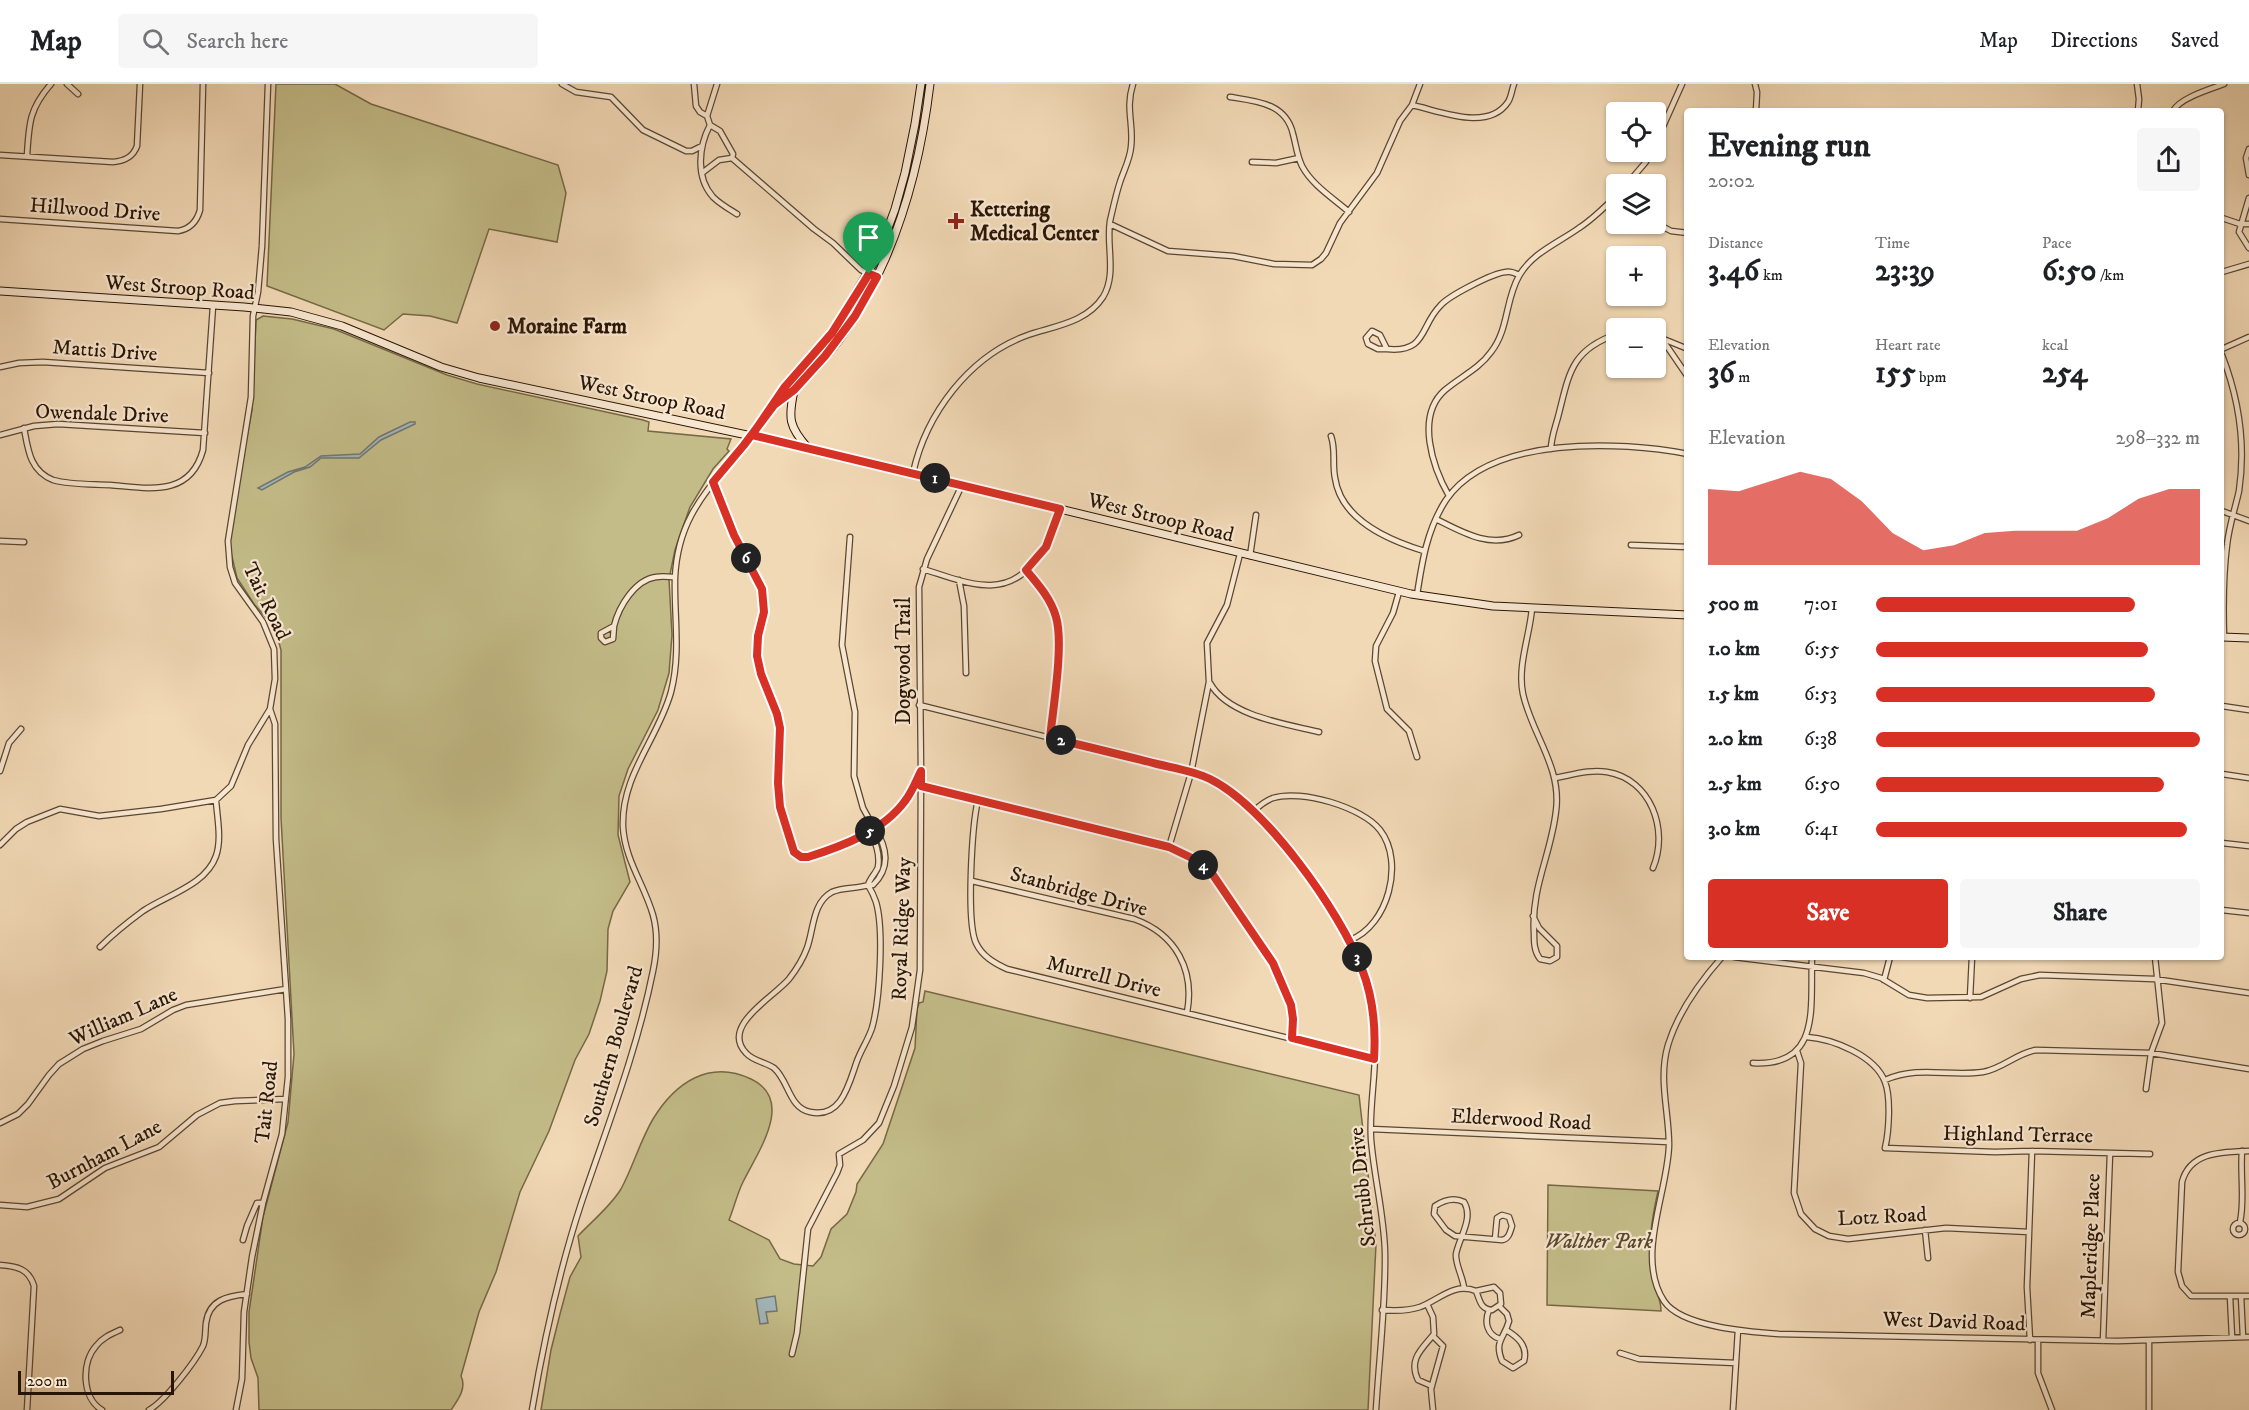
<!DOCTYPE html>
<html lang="en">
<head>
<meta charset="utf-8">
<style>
  body { margin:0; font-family:"IM FELL DW Pica",serif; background:#f6f6f6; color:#202124; height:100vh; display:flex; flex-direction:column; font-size:22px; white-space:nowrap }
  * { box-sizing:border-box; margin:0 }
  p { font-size:20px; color:#757577 }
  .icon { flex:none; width:33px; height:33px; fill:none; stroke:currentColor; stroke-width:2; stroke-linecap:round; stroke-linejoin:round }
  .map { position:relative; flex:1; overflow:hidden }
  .side { position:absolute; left:1684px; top:24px; width:540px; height:852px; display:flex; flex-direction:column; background:#fff; border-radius:6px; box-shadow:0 2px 4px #0004 }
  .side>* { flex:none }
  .tools { position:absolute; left:1606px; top:18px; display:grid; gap:12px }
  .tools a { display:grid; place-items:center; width:60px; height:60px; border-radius:6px; background:#fff; box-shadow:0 2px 4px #0004; font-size:30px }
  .scale { position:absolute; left:18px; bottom:15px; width:156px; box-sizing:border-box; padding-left:6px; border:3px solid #291504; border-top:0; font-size:16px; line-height:21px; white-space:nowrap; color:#291504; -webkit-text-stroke:4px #f7e6d0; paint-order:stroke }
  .pin { position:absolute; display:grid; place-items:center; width:51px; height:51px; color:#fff; margin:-62px -26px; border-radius:50% 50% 50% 0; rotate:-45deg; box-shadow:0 0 6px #0007 }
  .pin .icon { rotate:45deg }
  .km { position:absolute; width:30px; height:30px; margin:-15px; border-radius:50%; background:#222; color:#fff; font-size:16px; line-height:30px; text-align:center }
  .round { display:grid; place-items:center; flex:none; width:63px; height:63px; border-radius:6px; background:#f6f6f6 }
  .headline { display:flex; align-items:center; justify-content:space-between; height:102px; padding:0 24px }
  h1 { font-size:33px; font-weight:800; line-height:45px }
  .stats { display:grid; grid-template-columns:repeat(3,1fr); gap:9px; height:102px; padding:6px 24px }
  .stats div { display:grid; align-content:center }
  .stats b { font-size:30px; font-weight:800 }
  .stats small { font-size:16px; font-weight:400 }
  .stats p { font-size:16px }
  .chart { height:168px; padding:12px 24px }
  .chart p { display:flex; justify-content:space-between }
  .chart svg { width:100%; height:108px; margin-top:6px; fill:#d93025; opacity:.7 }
  .primary-button { display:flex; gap:12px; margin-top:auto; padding:12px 24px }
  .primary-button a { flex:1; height:69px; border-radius:6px; background:#d93025; color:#fff; font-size:24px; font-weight:800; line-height:69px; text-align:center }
  .primary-button a+a { background:#f6f6f6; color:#202124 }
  ul { padding:0 24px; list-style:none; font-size:20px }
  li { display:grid; grid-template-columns:96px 72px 1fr; align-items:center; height:45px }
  li i { height:15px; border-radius:8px; background:#d93025 }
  header { display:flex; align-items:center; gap:36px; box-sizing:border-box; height:84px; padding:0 30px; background:#fff; border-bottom:2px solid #e0e0e0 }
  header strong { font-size:28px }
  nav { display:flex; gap:33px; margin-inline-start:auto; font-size:21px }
  .search { width:420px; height:54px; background:#f6f6f6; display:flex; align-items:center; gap:15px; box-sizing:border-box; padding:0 21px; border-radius:6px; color:#757577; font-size:22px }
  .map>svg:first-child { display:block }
</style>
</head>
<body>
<header>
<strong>Map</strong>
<div class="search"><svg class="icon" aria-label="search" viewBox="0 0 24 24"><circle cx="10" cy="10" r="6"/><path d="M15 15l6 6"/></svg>Search here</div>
<nav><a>Map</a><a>Directions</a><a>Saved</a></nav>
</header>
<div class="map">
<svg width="2249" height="1326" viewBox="0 0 2249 1326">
  <rect width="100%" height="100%" fill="#f2d9b6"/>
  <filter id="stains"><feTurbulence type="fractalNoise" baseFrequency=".00333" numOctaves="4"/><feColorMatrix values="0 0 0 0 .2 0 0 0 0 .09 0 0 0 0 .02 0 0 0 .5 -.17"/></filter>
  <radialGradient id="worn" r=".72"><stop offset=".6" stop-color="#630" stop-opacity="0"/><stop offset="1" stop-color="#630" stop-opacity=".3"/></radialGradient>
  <path fill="#c3bc88" stroke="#766846" stroke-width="1.5" d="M 276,0 L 335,0 L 371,20 L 558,81 L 566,109 L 557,158 L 489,145 L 457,239 L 430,232 L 403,230 L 384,246 L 267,202 Z
    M 263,232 L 292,235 L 334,245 L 447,291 L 477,300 L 643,336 L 649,338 L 648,347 L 731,355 L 727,365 L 729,367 L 713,385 L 690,423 L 675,466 L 669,495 L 672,551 L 669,589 L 658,626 L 628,685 L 619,712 L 618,751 L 630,798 L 613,827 L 608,845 L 607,887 L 600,917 L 589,950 L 575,976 L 549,1047 L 520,1108 L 496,1188 L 479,1228 L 461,1292 C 467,1304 458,1316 451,1326 L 259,1326 L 258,1294 L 251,1274 L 249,1258 L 249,1228 L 263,1133 L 288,1038 L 294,970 L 281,734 L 281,566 L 275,544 L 254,520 L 237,494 L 230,464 L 231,439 L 252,326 L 256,236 Z
    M 925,907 L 1359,1011 L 1376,1160 L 1368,1326 L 541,1326 L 551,1266 L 560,1230 L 570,1193 L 581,1173 L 578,1152 C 592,1137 610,1123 621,1105 C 633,1083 640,1057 653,1035 C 675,999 709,975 751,995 C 796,1016 757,1069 743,1098 C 737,1110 734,1124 729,1136 L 769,1156 L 780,1175 L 794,1180 L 813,1182 L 821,1173 L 831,1145 L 847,1130 L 856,1108 L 857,1100 L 883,1060 L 915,964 L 917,925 L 919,919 L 923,918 Z
    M 1548,1101 L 1658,1107 C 1652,1134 1647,1163 1652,1191 C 1654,1204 1661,1213 1661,1227 L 1547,1221 Z"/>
  <path fill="#a2b7ba" stroke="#727671" stroke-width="1.5" d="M 410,338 L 415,338 L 415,340 L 381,356 L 359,374 L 321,374 L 310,383 L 294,388 L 262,406 L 258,404 L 288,388 L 305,383 L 321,372 L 360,370 L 379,353 Z
    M 775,1212 L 777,1227 L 766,1228 L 768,1239 L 760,1240 L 756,1215 Z"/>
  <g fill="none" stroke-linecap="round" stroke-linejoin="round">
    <g stroke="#5b4630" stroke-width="7">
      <path id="street" d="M 67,0 L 78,10
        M 562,0 L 576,8 L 611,13 L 643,46 L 686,67 L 692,67 L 702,62
        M 694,0 L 696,22 L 700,28 L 707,32 L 710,41 C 699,62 695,93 713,113 C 720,120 729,125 737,130
        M 1755,0 L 1757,8 L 1756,27
        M 2137,0 L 2139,15 L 2138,27
        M 1230,13 C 1256,17 1286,19 1293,50 C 1296,61 1297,72 1302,82 C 1312,101 1333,114 1349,128
        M 1412,21 C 1440,27 1488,48 1508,18 C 1511,14 1512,5 1514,0
        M 2173,27 C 2180,14 2210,5 2224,0
        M 707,32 L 717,0
        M 710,41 L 720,47 L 733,70 L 732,74
        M 1656,58 L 1682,0
        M 2249,65 L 2246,74 L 2249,91
        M 0,71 L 113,78 C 125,77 133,73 137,62 L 140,0
        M 27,72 C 29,40 29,25 51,0
        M 1252,78 L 1276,79 L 1299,74
        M 702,89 L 719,76 L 732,74 L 814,145 L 833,159 L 861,186 L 876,193
        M 1627,100 L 1645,79 L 1652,68
        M 2249,114 L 2239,148 L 2249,164
        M 2222,134 L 2240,140 L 2249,140
        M 0,135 L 178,147 C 190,145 197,137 200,126 L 203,0
        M 1656,139 L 1671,147 L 1688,149
        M 1110,140 L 1168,167 L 1233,172 L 1274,180 L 1312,181 L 1321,175 L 1326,169 L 1340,139 L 1377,89 L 1400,37 L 1412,21 L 1420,0
        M 2222,188 L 2249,180
        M 1372,247 L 1380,251 L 1387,265 L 1378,265 L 1368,260 L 1366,254 Z
        M 1656,252 L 1688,265
        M 1662,255 L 1688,293
        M 1387,265 C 1427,269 1420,242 1440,222 C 1448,212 1493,189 1506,188 C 1510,187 1515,189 1519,191
        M 2222,265 L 2249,253
        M 2222,271 C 2239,315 2246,360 2239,407 C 2235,425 2229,442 2227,461 C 2223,492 2223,522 2224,553
        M 0,283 L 19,279 L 43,278 L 209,289
        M 24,344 C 28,366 30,387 53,396 C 71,401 91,400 110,401 C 148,404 190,414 203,366 L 213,222
        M 0,351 L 34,342 L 58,340 L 205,349
        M 1331,352 C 1336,366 1332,379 1335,394 C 1341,436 1388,456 1424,467
        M 1551,365 C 1551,354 1555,344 1558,333 C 1569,291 1570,266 1617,250
        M 913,389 C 926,330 969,272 1028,251 C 1054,242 1086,239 1103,213 C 1117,190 1106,162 1110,137 C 1113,124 1116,110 1120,98 C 1124,86 1130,75 1131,63 C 1134,40 1125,25 1133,0
        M 713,398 L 734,451 L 763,505 L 763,528 L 758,552 L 757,572 L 761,590 L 777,630 L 780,644 L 778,699 L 780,723 L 793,765 L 801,773 L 808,773 L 834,764 L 875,744 L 894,729 L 906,716 L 921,687 L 919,503 L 927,475 L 962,401
        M 1449,412 C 1433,384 1415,332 1445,306 C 1460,293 1479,285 1491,268 C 1509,245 1505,216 1519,192 C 1532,169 1558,159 1579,144 C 1593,135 1605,123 1617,111
        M 2222,427 L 2249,437
        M 1436,435 C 1462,448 1490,465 1519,451
        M 850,453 L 842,561 L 855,628 L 854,692 L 863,724 L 874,744
        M 0,457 L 24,458
        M 1631,461 L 1688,463
        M 1250,472 L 1256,431
        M 923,485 C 943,491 964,500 986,501 C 1028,504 1050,460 1060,425
        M 1026,486 C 1038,500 1051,515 1056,533 C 1064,559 1053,624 1050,653
        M 959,496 L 964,522 L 966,589
        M 1399,508 L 1393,529 L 1376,562 L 1375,577 L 1387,625 L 1409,647 L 1417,673
        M 1417,511 C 1422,478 1427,445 1446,416 C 1491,351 1620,357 1688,370
        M 1532,524 C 1530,551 1517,582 1523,610 C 1532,651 1562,683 1556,727 C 1551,771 1531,803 1534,849 C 1534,858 1534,867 1540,875 L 1550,877 L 1557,873 L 1557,862 L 1539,844 L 1533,832
        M 614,542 C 619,522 635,496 656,493 C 662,492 669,493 675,493
        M 614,542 L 613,555 L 605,558 L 601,554 L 601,549 Z
        M 1210,599 C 1228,632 1286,640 1319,648
        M 919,621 L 1191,689 C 1230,699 1257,730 1282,760 C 1331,820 1374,879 1375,960 C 1376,992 1369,1024 1371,1055 C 1374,1093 1384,1130 1385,1168 C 1386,1220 1379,1274 1376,1326
        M 2222,622 L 2249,626
        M 0,687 L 9,659 L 21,645
        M 2222,690 L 2249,694
        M 1555,694 C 1572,691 1590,685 1607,688 C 1651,695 1669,746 1653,784
        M 921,702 L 1169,763 L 1196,776 L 1213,791 L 1273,879 L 1291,921 L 1293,935 L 1292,954
        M 978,716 C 972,741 966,837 976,859 C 982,872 994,879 1007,885 L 1374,975
        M 1254,727 C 1260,721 1265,717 1273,714 C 1301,705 1362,723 1380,746 C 1405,778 1388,842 1350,856
        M 2222,759 L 2249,762
        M 0,761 L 16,745 L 27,738 L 60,725 L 99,732 L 161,725 L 216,716 L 231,702 L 248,661 L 270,625
        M 1169,763 L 1191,689 L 1209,598 L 1207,559 L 1227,521 L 1240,470
        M 972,797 L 1134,835 C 1176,850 1195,886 1187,929
        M 868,801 C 871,806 874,812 876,818 C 884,845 880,916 872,944 C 868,956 861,966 857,977 C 849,999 842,1035 810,1028 C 789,1024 789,997 774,984 C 765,978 753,977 746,969 C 720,942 774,913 789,895 C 796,886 803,875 807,864 C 814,845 812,819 832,808 C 843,803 857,805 868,801 L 873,801 C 891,783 887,764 875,744
        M 868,801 C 870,794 876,789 878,783 C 880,771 876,757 869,748
        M 2222,826 L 2249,829
        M 100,863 C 113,850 128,838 143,827 C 167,811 206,801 216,772 C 222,755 217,733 216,716
        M 1722,873 C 1699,899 1678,928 1668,961 C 1658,995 1669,1027 1669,1061 C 1668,1108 1635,1173 1664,1217 C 1681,1243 1750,1248 1779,1250 L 2118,1257 L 2249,1253
        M 1734,873 L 1864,889 L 1881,894 L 1909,911 L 1927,914 L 1981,913 L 2021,895 L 2040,891 L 2154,895 L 2249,909
        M 1884,896 L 1890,873
        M 1970,914 L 1972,873
        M 1807,953 C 1832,955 1875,971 1885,998 C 1891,1013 1889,1048 1885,1064
        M 1797,967 L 1801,979 L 1794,1109 L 1801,1130 L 1815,1145 L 1829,1152 L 1848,1155 L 1946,1144 L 2029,1148
        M 1753,979 C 1822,983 1810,922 1812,873
        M 1885,996 C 1920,981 1948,993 1983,988 C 2002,985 2017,969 2036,966 L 2151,969 L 2249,985
        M 2146,1005 L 2151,969 L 2162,939 L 2155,873
        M 0,1039 L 18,1030 L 28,1020 L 49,991 L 59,980 L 83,965 L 103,957 L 141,945 L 173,926 L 186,921 L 286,905
        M 1371,1045 L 1669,1058
        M 1885,1064 L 1995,1068 L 2032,1067 L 2150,1070
        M 2249,1067 C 2223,1068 2190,1067 2182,1098 L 2178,1188 L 2182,1202 L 2191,1212 L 2249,1212
        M 0,1121 L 27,1123 L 59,1115 L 105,1084 L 159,1063 L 197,1031 L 220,1019 L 235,1017 L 286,1015
        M 2240,1138 C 2245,1116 2240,1091 2242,1067
        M2233 1145a6 6 0 1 1 12 0a6 6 0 1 1-12 0Z
        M 1925,1146 L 1928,1174
        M 243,1156 L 247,1142 L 257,1119 L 263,1119
        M 0,1181 C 17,1182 29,1185 34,1202 L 27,1326
        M 1464,1204 C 1463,1193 1455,1180 1456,1170 C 1459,1154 1474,1134 1464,1118 C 1454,1113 1444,1116 1435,1122 L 1434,1130 L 1446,1146 L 1455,1152 L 1502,1156 C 1509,1155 1510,1148 1512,1142 L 1509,1133 L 1502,1131 L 1497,1134 L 1495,1155
        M 2241,1212 L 2243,1253
        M 2230,1213 L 2232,1253
        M 1427,1220 L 1433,1233 L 1434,1250 C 1422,1265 1408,1275 1418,1296 L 1432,1302
        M 1499,1222 L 1507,1230 L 1509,1237 C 1504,1255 1494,1257 1502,1277 L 1513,1284 L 1524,1277 C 1528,1262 1518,1253 1506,1246
        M 1382,1226 C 1395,1227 1408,1227 1420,1223 C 1439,1216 1454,1198 1476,1207 C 1480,1216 1480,1225 1492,1226 L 1501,1220 L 1500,1209 L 1494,1203 L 1476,1207
        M 1489,1226 C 1484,1238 1487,1251 1500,1255
        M 2030,1256 L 2027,1203 L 2032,1067
        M 2038,1256 L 2038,1289 L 2052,1326
        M 2103,1257 L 2110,1069
        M 2149,1257 L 2149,1326
        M 1620,1269 L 1639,1275 L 1736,1279
        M 792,1270 L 797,1249 L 808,1145 L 837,1089 L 840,1081 L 839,1070 L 863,1056 L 879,1039 L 894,1002 L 912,943 L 920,886 L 921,691
        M 102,1326 C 82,1314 81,1279 96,1262 C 102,1254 111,1250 120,1246
        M 149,1326 C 165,1317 195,1278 203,1262 C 206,1255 205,1247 206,1239 C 209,1216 227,1212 247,1210
        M 236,1326 L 242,1295 L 244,1228 L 252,1173 L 263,1119 L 282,1050 L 288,993 L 288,935 L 276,755 L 275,640 L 270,625 L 275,595 L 274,565 L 263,538 L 235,499 L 230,483 L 228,457 L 251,313 L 253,232 L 258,208 L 262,162 L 268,0
        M 532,1326 C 544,1256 559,1187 581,1120 C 607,1043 637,967 653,887 C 657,868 658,849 653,831 C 644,800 625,776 623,743 C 621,691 658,655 671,608 C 681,569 674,533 675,494 C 678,426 715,401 751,351
        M 1433,1326 L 1431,1305 L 1443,1262 L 1433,1252
        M 1733,1326 L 1738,1246"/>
    </g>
    <g stroke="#291504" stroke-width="9">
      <path id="secondary" d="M 0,207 L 244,223 L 291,228 L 342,242 L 441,283 L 479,294 L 808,364 L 1411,510 L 1493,522 L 1688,531
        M 794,307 C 788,334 789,343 808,364
        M 779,318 C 875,243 916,117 930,0
        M 751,351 L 784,304 L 832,249 L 878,171 L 895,125 L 905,89 L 915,40 L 921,0
        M 2222,553 L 2249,554"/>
    </g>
    <use href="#street" stroke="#f7e6d0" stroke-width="4.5"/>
    <use href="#secondary" stroke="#f7e6d0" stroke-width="7"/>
  </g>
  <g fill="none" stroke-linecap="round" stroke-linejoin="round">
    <g stroke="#fff" stroke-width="12">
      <path id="route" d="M 869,190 L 832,249 L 784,304 L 752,351 L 1060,425 L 1046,463 L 1026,486 C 1038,500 1051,515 1056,533 C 1064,560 1053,624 1050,654 C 1086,662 1121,671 1157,680 C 1174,684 1194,687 1210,695 C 1265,722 1340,827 1362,885 C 1373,913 1376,944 1374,975 L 1292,954 L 1293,935 L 1291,921 L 1273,879 L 1213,791 L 1196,776 L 1169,763 L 921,702 L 921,687 C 916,697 912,708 905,717 C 883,747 843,762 808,773 L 801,773 L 794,768 L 780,723 L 778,699 L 780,644 L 777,630 L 761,590 L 757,572 L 758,552 L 764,528 L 762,505 L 734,451 L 713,398 L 744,361 L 774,321 L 794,306 L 825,272 L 855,232 L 877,193 L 869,190"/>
    </g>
    <use href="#route" stroke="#d93025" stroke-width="8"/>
  </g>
  <g fill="#8f2418" stroke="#f7e6d0" stroke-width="2">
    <path d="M953 128h6v6h6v6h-6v6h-6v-6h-6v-6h6z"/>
    <circle cx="495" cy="242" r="6"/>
  </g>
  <g text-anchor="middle" stroke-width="4.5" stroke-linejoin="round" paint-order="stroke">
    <g font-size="21" fill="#291504" stroke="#f7e6d0">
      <text transform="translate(95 125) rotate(4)" y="7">Hillwood Drive</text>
      <text transform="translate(180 203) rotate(4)" y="7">West Stroop Road</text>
      <text transform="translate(105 266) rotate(4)" y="7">Mattis Drive</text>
      <text transform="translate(652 313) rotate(12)" y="7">West Stroop Road</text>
      <text transform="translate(102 329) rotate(2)" y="7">Owendale Drive</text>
      <text transform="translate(1161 433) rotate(14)" y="7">West Stroop Road</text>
      <text transform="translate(267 517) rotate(64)" y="7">Tait Road</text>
      <text transform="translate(903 577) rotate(-90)" y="7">Dogwood Trail</text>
      <text transform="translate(1079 807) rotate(15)" y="7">Stanbridge Drive</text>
      <text transform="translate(901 845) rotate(-88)" y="7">Royal Ridge Way</text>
      <text transform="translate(1104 892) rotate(14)" y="7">Murrell Drive</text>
      <text transform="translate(123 932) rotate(-24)" y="7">William Lane</text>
      <text transform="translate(613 962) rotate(-74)" y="7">Southern Boulevard</text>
      <text transform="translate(266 1018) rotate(-84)" y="7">Tait Road</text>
      <text transform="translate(1521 1035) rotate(3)" y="7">Elderwood Road</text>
      <text transform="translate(2018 1050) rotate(1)" y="7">Highland Terrace</text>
      <text transform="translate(104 1070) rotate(-28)" y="7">Burnham Lane</text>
      <text transform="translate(1362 1103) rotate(-96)" y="7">Schrubb Drive</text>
      <text transform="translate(1882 1132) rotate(-3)" y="7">Lotz Road</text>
      <text transform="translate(2090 1162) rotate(-88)" y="7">Mapleridge Place</text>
      <text transform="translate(1954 1237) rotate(2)" y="7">West David Road</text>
    </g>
    <g font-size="21" font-weight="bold" fill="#291504" stroke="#f7e6d0" text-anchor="start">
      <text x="970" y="132">Kettering<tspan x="970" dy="24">Medical Center</tspan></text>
      <text x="507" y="249">Moraine Farm</text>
    </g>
    <g font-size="21" font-style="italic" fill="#57472c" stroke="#f7e6d0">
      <text x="1599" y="1164">Walther Park</text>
    </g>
  </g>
  <rect width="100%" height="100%" filter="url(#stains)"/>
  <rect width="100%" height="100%" fill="url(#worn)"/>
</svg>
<div class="tools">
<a><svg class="icon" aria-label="locate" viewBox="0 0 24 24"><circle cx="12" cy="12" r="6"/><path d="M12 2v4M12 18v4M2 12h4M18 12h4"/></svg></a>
<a><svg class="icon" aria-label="layers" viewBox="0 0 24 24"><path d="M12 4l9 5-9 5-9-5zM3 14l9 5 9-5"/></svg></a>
<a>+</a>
<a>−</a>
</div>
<div class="scale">200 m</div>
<div class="pin" style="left:869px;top:190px;background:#1e9e55"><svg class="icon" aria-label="arrive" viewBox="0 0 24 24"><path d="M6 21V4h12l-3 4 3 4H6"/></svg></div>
<b class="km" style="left:935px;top:394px">1</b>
<b class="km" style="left:1061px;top:656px">2</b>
<b class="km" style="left:1357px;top:873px">3</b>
<b class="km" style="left:1203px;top:781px">4</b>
<b class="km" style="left:870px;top:747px">5</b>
<b class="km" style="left:746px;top:474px">6</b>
<section class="side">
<div class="headline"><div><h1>Evening run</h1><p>20:02</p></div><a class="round"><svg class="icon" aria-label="share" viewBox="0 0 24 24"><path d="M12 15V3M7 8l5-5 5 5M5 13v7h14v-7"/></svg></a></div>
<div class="stats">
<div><p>Distance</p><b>3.46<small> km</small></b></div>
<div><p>Time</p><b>23:39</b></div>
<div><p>Pace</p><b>6:50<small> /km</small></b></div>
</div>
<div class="stats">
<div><p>Elevation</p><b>36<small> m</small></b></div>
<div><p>Heart rate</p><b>155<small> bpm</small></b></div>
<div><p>kcal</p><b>254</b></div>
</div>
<div class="chart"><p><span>Elevation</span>298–332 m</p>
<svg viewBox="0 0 160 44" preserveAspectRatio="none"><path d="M0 44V13L10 14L20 10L30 6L40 9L50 18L60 31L70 38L80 36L90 31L100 30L110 30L120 30L130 25L140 17L150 13L160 13V44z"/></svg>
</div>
<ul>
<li><b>500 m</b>7:01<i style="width:80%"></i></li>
<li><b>1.0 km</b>6:55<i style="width:84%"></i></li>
<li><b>1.5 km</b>6:53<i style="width:86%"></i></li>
<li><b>2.0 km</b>6:38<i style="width:100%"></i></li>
<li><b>2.5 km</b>6:50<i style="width:89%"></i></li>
<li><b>3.0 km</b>6:41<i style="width:96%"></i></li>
</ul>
<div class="primary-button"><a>Save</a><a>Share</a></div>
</section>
</div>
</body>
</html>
